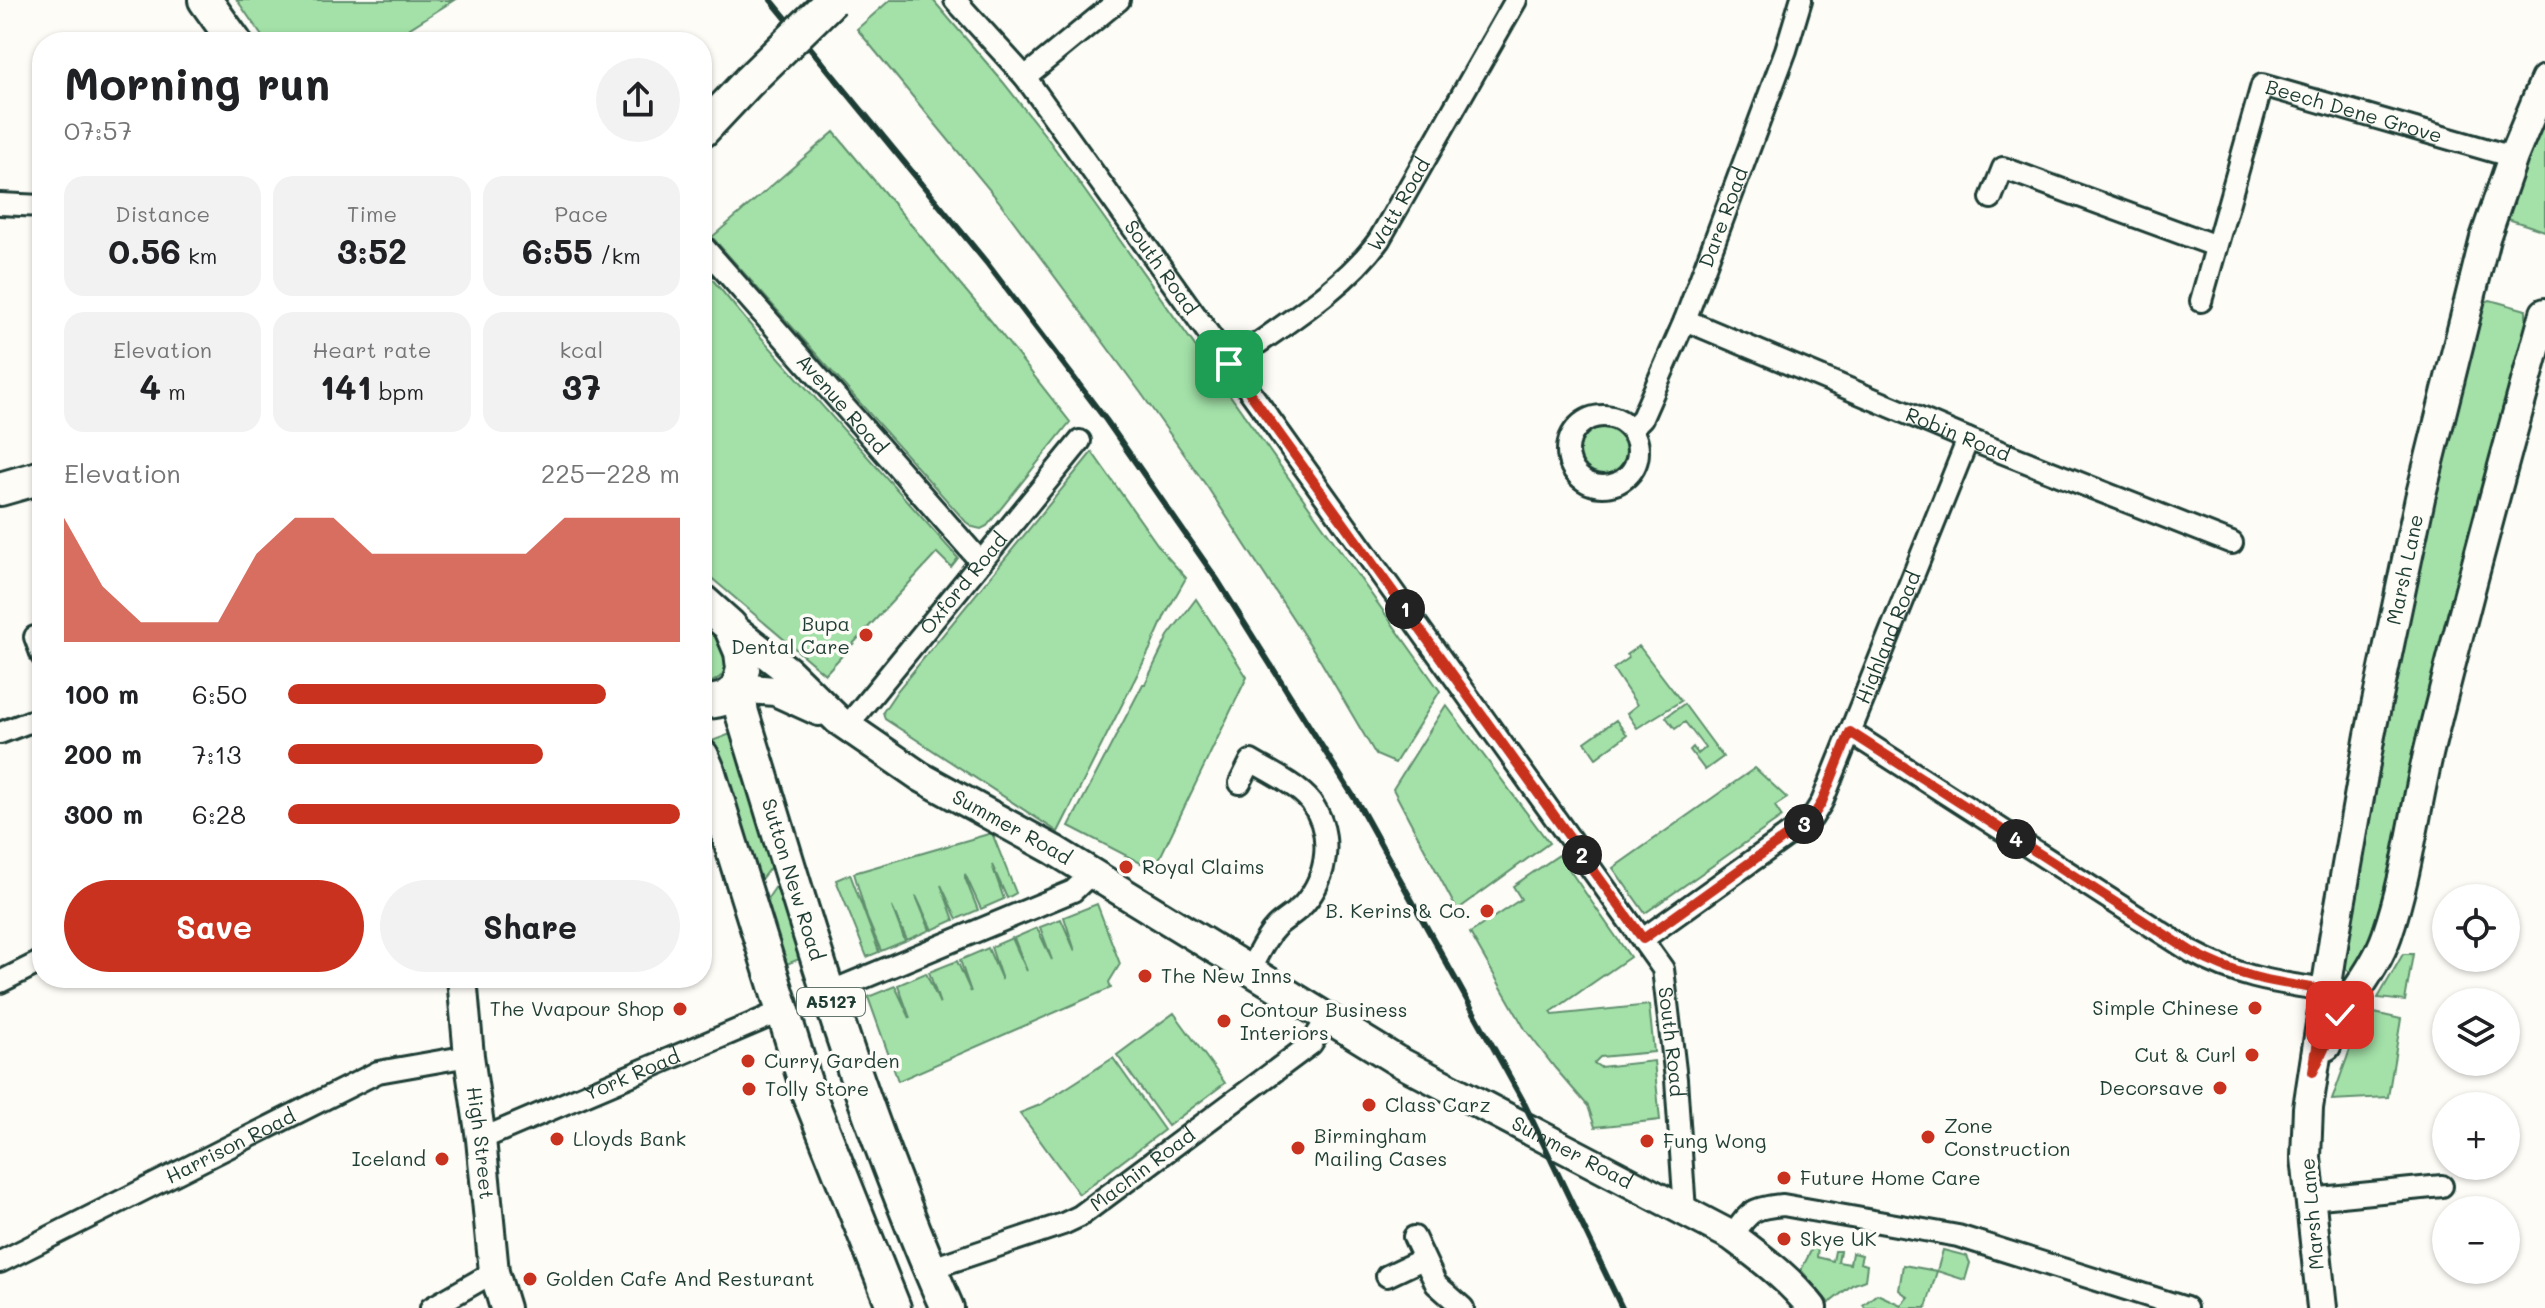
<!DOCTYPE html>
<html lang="en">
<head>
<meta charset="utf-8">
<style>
  body { margin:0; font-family:Mali,sans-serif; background:#f2f2f2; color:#202124; height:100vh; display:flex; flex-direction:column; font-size:30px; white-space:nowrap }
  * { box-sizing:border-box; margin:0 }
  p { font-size:26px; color:#757577 }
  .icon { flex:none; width:44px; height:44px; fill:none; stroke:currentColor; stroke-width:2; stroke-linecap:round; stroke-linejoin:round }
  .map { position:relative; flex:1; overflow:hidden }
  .side { position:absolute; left:32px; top:32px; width:680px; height:956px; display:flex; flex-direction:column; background:#fff; border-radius:32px; box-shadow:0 2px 6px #0004 }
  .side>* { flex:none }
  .tools { position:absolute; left:2432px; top:884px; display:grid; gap:16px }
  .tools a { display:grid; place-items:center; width:88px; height:88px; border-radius:50%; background:#fff; box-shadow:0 2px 6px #0004; font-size:40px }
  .pin { position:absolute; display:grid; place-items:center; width:68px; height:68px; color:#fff; margin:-34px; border-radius:16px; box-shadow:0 4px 12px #0006 }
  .km { position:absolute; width:40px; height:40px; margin:-20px; border-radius:50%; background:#222; color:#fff; font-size:22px; line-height:40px; text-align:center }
  .round { display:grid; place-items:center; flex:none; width:84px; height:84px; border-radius:42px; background:#f2f2f2 }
  .overview { display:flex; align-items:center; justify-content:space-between; height:136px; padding:0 32px }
  h1 { font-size:44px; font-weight:800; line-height:60px }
  .figures { display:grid; grid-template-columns:repeat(3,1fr); gap:12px; height:136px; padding:8px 32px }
  .figures div { display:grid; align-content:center; border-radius:20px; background:#f2f2f2; text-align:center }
  .figures b { font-size:34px; font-weight:800 }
  .figures small { font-size:22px; font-weight:400 }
  .figures p { font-size:22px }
  .chart { height:224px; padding:16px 32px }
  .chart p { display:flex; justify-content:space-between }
  .chart svg { width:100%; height:144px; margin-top:8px; fill:#c8321e; opacity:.7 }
  .cta { display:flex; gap:16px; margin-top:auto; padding:16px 32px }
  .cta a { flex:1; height:92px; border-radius:48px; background:#c8321e; color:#fff; font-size:32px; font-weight:800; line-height:92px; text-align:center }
  .cta a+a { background:#f2f2f2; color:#202124 }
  ul { padding:0 32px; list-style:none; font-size:26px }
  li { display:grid; grid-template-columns:128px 96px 1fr; align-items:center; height:60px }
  li i { height:20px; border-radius:10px; background:#c8321e }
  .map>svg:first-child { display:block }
</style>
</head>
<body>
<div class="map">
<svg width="2545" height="1308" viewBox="0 0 2545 1308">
  <rect width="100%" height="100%" fill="#fdfcf7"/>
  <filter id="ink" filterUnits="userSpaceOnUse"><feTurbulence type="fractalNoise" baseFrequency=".0125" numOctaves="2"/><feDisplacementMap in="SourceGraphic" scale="16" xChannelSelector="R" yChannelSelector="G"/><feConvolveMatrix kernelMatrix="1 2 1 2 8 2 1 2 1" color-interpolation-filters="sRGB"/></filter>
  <g filter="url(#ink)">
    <path fill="#a3e1a8" stroke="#618f6e" stroke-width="2" d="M 237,0 L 454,0 L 388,42 L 266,42 Z
      M 890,0 L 933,0 L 1003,82 L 1048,139 L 1440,691 L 1395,763 L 1376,755 L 1320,660 L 1208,488 L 1141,393 L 998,200 L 857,29 Z
      M 2545,103 L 2545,231 L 2508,219 L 2504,215 Z
      M 834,132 L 991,321 L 1070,422 L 987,526 L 981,529 L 973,527 L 966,522 L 712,237 Z
      M 702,267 L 751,326 L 958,558 L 951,567 L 937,553 L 825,674 L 702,570 Z
      M 2490,300 L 2526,310 L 2526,316 L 2529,317 L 2383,919 L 2353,974 L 2343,967 L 2388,725 L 2412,583 L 2483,303 Z
      M1578 452a24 24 0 1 1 48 0a24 24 0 1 1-48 0Z
      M 1092,452 L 1162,551 L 1186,578 L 1166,613 L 1150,649 L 1058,832 L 885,719 L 883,712 L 897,691 Z
      M 1196,599 L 1247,677 L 1154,870 L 1069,826 L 1143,684 L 1145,684 L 1168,636 Z
      M 706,631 C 724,637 725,646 729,664 C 724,676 716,683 702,684 L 702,632 Z
      M 1639,646 L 1681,701 L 1637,728 L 1627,713 L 1637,705 L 1613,669 L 1629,658 L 1627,654 Z
      M 1684,704 L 1723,757 L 1705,770 L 1690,750 L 1693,747 L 1698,754 L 1705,748 L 1685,722 L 1675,729 L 1666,717 Z
      M 1446,705 L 1549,843 L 1457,910 L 1393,789 Z
      M 1616,720 L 1627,735 L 1596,758 L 1585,742 Z
      M 736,732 L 776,860 L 758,883 L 709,742 Z
      M 1755,768 L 1787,798 L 1775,806 L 1782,817 L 1645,913 L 1613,868 Z
      M 992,833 L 1016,893 L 1007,898 L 992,865 L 1004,899 L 981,909 L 965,874 L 965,878 L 978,910 L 957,919 L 941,885 L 954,920 L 932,930 L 916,896 L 930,930 L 907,940 L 892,907 L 905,941 L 881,951 L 867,918 L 854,873 Z
      M 1559,855 L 1630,957 L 1551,1012 L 1553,1015 L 1649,1005 L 1654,1052 L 1600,1057 L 1594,1063 L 1600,1067 L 1654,1061 L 1660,1120 L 1595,1127 L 1588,1106 L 1555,1068 L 1525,1029 L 1470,933 L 1521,899 L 1513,886 Z
      M 850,874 L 879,952 L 867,957 L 836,880 Z
      M 781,879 L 802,958 L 782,966 L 766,901 Z
      M 1097,904 L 1120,964 L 1109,982 L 1111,988 L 898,1081 L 868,997 L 895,986 L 910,1018 L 898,985 L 926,973 L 940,1004 L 929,972 L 957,961 L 971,992 L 960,960 L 988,948 L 1002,980 L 991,947 L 1012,938 L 1027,971 L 1014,938 L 1037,928 L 1052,960 L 1040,927 L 1061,919 L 1075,951 L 1064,917 Z
      M 2403,954 L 2413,954 L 2405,1001 L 2378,998 Z
      M 2370,1012 L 2401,1019 L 2388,1097 L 2332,1100 L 2353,1041 Z
      M 1174,1013 L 1225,1083 L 1168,1126 L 1117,1055 Z
      M 1113,1058 L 1164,1130 L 1079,1194 L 1020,1113 L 1040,1105 Z
      M 1814,1245 L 1818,1246 L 1817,1257 L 1833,1261 L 1835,1251 L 1840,1251 L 1838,1262 L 1850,1264 L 1852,1253 L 1862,1255 L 1860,1263 L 1867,1265 L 1865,1280 L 1852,1285 L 1829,1303 L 1801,1270 Z
      M 1943,1250 L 1967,1256 L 1970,1263 L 1965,1280 L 1937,1271 L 1926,1308 L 1865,1308 L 1863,1305 L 1877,1294 L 1901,1305 L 1908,1297 L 1899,1290 L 1903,1265 L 1937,1271 Z"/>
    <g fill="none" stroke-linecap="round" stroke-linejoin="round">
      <g stroke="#1f3d34" stroke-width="26">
        <g id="street">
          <path id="s1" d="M 955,0 L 1025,77 L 1663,969 L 1676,1079 L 1685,1211"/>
          <path d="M 1025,77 L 1119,0"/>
          <path d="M 1991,198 L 2003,168 L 2216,246"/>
          <path d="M 0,204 L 42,206"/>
          <path id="s2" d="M 702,245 L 981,562"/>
          <path id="s3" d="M 2201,301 L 2262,85 L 2513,157"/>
          <path id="s4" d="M 1685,320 L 1968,439 L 2232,543"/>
          <path id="s5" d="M 1229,364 C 1279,327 1342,291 1379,240 L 1516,0"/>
          <circle cx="1603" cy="451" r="35"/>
          <path id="s6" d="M 1631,429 L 1642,418 L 1685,320 L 1786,50 L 1801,0"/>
          <path d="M 35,637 L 42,656"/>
          <path id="s7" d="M 847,726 L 1080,441"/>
          <path d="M 1850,732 L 2192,952 C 2240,978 2273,982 2326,990"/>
          <path d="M 0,733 L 42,717"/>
          <path d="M 1240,783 L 1251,761 C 1268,771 1299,786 1311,802 C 1334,834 1328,876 1304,904 C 1296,913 1284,919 1276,927 C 1264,939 1258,955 1250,969"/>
          <path id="s8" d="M 1643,939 L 1812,818 L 1822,802 L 1968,439"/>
          <path d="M 0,982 L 42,961"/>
          <path d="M 827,993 L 1073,891 L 1092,873"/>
          <path id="s9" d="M 481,1139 L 782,1011"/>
          <path d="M 2310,1199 L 2442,1186"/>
          <path d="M 1732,1236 C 1750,1212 1750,1208 1783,1205 L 1958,1236 L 2186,1308"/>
          <path d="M 1414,1237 L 1436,1284 L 1463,1308"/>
          <path id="s10" d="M 0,1262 L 378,1072 L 469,1056"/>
          <path id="s11" d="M 929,1269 L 1063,1224 L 1080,1216 L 1311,1044 L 1327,1019"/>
          <path d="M 1387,1276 L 1423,1259"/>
          <path d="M 431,1308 L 494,1272"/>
        </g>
      </g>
      <g stroke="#1f3d34" stroke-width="34">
        <g id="secondary">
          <path id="s12" d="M 730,626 L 788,671 L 838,720 L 921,777 L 1054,850 L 1396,1060 L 1732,1236 C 1761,1258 1790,1279 1812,1308"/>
          <path d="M 738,688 L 775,691 L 819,711"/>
          <path id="s13" d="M 462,978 L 469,1056 L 481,1139 L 494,1272 L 505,1308"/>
          <path d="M 2326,1046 C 2331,1035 2335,1023 2342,1013 C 2358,987 2377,964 2387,935 C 2408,874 2415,808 2430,746 C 2466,601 2505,457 2545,313"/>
          <path id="s14" d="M 2322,1308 L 2306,1157 L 2308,1108 L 2334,939 L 2370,735 L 2420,498 L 2485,238 L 2513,157 L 2545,80"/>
        </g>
      </g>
      <g stroke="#1f3d34" stroke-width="38">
        <g id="primary">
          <path d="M 205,0 L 235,42"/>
          <path d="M 702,131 L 749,81"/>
          <path d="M 0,489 L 42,477"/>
          <path id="s15" d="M 702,601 L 730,626 L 741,652 L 743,669 L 738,688 L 742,713 C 790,869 835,1027 894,1179 C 911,1223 928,1266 947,1308"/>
          <path d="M 702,701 C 717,703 728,699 738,688"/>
          <path d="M 702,756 L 708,770 L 809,1095 L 894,1308"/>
        </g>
      </g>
      <use href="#street" stroke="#fdfcf7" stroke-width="20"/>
      <use href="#secondary" stroke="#fdfcf7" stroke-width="28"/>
      <use href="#primary" stroke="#fdfcf7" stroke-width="32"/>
      <path stroke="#1f3d34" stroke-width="6" d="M 771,0 L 986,262 L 1106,420 L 1218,581 L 1360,807 L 1523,1101 L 1622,1308"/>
      <g stroke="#1f3d34" stroke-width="38" stroke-linecap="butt">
        <path id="primary-bridge" d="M 749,81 L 832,0"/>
      </g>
      <use href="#primary-bridge" stroke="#fdfcf7" stroke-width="32"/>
    </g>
  </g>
  <g fill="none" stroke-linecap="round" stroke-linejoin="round" filter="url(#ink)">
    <g stroke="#fff" stroke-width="16">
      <path id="route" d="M 1229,364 L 1643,939 L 1812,818 L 1822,802 L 1850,732 L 2192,952 C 2240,978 2273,982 2326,990 L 2313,1072 L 2340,1015"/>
    </g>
    <use href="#route" stroke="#c8321e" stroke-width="10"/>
  </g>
  <g fill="#c8321e" stroke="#fdfcf7" stroke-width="3">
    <circle cx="866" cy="635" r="8"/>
    <circle cx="1126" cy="867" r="8"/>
    <circle cx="1487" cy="911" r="8"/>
    <circle cx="1145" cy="976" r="8"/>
    <circle cx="2255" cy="1008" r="8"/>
    <circle cx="680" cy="1009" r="8"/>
    <circle cx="1224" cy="1021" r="8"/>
    <circle cx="2252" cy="1055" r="8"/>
    <circle cx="748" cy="1061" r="8"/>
    <circle cx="2220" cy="1088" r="8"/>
    <circle cx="749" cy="1089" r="8"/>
    <circle cx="1369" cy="1105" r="8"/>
    <circle cx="1928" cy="1137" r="8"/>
    <circle cx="557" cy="1139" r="8"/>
    <circle cx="1647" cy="1141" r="8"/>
    <circle cx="1298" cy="1148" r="8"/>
    <circle cx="442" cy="1159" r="8"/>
    <circle cx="1784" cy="1178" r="8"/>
    <circle cx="1784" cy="1239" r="8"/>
    <circle cx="530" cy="1279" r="8"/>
  </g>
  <g text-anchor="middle" stroke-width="7" stroke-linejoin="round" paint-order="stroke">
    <rect fill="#fdfcf7" stroke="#62766e" stroke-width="2" x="797" y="988" width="68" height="28" rx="6"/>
    <g font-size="18" font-weight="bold" fill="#1f3d34">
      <text x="831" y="1008">A5127</text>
    </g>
    <g font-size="20" fill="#1f3d34" stroke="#fdfcf7">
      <text dy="7" stroke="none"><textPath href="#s3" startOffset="320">Beech Dene Grove</textPath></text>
      <text dy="7" stroke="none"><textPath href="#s5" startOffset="236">Watt Road</textPath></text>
      <text dy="7" stroke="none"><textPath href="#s6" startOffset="232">Dare Road</textPath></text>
      <text dy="7" stroke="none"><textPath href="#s1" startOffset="338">South Road</textPath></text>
      <text dy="7" stroke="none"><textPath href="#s2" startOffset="212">Avenue Road</textPath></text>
      <text dy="7" stroke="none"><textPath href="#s4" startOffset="296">Robin Road</textPath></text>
      <text dy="7" stroke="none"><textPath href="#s14" startOffset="748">Marsh Lane</textPath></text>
      <text dy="7" stroke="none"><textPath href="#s7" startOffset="184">Oxford Road</textPath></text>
      <text dy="7" stroke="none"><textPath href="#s8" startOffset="404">Highland Road</textPath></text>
      <text dy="7" stroke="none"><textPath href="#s12" startOffset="348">Summer Road</textPath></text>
      <text dy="7" stroke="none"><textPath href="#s15" startOffset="302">Sutton New Road</textPath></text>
      <text dy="7" stroke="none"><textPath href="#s1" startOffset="1274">South Road</textPath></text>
      <text dy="7" stroke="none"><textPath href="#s9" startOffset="164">York Road</textPath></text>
      <text dy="7" stroke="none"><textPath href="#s13" startOffset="166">High Street</textPath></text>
      <text dy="7" stroke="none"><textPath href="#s10" startOffset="258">Harrison Road</textPath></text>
      <text dy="7" stroke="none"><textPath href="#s12" startOffset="996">Summer Road</textPath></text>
      <text dy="7" stroke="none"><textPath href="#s11" startOffset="238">Machin Road</textPath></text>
      <text transform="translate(2312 1214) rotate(-95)" y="7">Marsh Lane</text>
    </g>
    <g font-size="20" fill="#1f3d34" stroke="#fdfcf7" text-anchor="start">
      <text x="850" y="631" text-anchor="end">Bupa<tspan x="850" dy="23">Dental Care</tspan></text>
      <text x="1142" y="874">Royal Claims</text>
      <text x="1471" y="918" text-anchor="end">B. Kerins &amp; Co.</text>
      <text x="1161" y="983">The New Inns</text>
      <text x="2239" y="1015" text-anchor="end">Simple Chinese</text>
      <text x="664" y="1016" text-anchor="end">The Vvapour Shop</text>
      <text x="1240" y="1017">Contour Business<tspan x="1240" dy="23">Interiors</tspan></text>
      <text x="2236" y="1062" text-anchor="end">Cut &amp; Curl</text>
      <text x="764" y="1068">Curry Garden</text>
      <text x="2204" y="1095" text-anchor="end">Decorsave</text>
      <text x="765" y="1096">Tolly Store</text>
      <text x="1385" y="1112">Class Carz</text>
      <text x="1944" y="1133">Zone<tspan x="1944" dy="23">Construction</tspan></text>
      <text x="1314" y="1143">Birmingham<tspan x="1314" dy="23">Mailing Cases</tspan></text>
      <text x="573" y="1146">Lloyds Bank</text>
      <text x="1663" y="1148">Fung Wong</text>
      <text x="426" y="1166" text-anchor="end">Iceland</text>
      <text x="1800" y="1185">Future Home Care</text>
      <text x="1800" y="1246">Skye UK</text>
      <text x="546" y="1286">Golden Cafe And Resturant</text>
    </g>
  </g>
</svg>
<div class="tools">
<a><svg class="icon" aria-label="locate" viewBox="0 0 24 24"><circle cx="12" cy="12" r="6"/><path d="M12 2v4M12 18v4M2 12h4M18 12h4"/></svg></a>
<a><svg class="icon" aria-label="layers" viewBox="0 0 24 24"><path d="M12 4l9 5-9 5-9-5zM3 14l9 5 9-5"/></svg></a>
<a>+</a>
<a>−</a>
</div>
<div class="pin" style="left:1229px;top:364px;background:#1e9e55"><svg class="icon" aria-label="arrive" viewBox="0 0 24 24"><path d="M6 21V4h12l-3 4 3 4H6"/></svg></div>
<div class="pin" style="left:2340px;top:1015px;background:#d93025"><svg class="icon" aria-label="check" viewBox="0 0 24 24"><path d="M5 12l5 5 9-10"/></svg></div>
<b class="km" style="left:1405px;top:609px">1</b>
<b class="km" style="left:1582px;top:855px">2</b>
<b class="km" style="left:1804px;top:824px">3</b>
<b class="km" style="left:2016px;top:839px">4</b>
<section class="side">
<div class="overview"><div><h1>Morning run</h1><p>07:57</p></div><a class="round"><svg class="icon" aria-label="share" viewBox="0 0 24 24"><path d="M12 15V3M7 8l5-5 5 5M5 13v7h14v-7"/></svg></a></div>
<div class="figures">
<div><p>Distance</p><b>0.56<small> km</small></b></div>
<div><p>Time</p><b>3:52</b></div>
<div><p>Pace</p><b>6:55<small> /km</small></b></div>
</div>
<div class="figures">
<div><p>Elevation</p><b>4<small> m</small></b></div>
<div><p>Heart rate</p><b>141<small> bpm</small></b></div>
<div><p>kcal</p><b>37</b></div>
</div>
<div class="chart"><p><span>Elevation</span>225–228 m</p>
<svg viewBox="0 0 160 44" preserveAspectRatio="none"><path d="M0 44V6L10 27L20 38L30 38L40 38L50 17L60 6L70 6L80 17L90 17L100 17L110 17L120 17L130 6L140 6L150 6L160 6V44z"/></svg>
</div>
<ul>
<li><b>100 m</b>6:50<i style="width:81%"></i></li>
<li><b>200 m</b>7:13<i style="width:65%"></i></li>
<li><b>300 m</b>6:28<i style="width:100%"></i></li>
</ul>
<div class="cta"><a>Save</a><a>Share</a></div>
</section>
</div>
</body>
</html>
